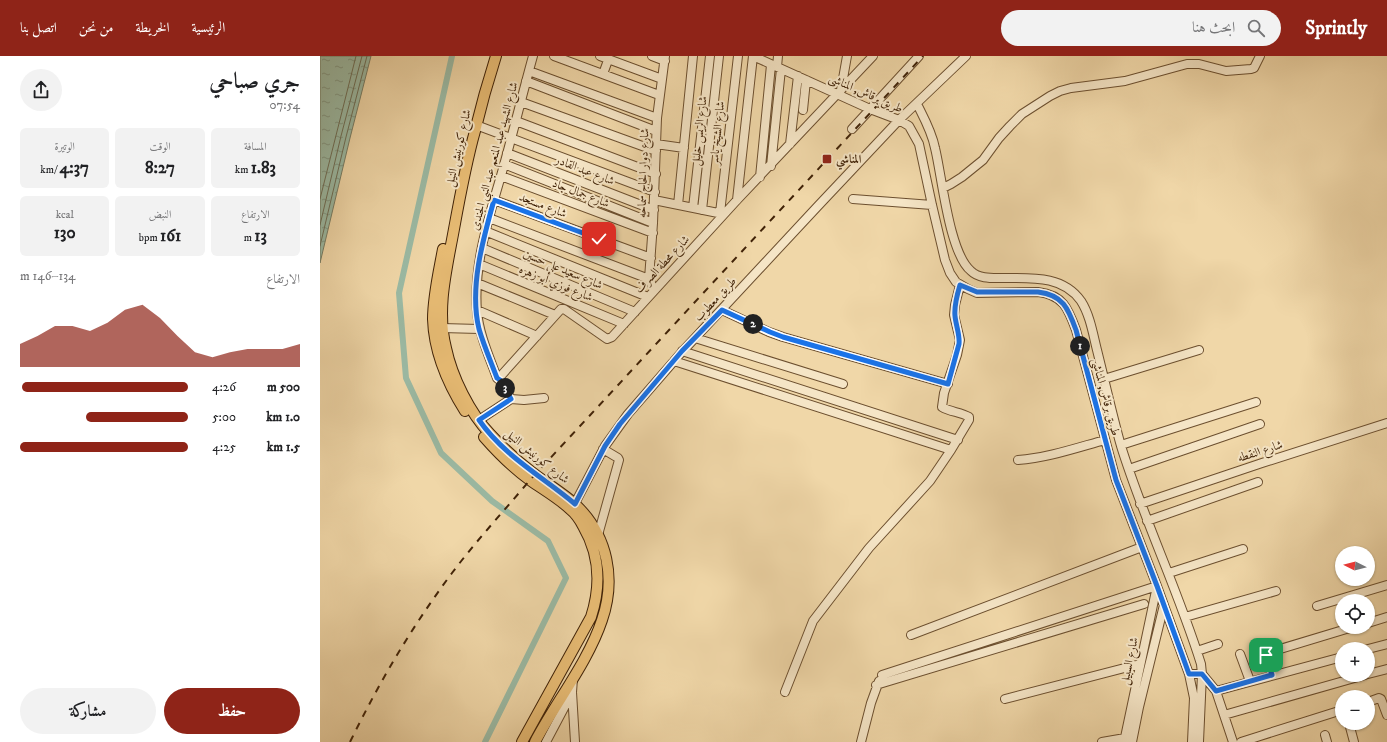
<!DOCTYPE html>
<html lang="ar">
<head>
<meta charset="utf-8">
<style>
  body { margin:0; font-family:"IM FELL DW Pica",Amiri,serif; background:#f2f2f2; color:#202124; direction:rtl; height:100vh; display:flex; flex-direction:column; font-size:15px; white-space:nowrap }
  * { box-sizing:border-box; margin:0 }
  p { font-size:13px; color:#757577 }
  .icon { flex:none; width:22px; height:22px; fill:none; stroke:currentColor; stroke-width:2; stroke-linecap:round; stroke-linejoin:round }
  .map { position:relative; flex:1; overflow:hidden; direction:ltr }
  .drawer { display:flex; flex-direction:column; background:#fff; width:320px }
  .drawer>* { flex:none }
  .needle { width:26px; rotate:276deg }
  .controls { position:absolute; left:1015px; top:490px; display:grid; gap:8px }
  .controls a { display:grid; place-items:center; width:40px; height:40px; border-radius:50%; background:#fff; box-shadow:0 1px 3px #0004; font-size:20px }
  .pin { position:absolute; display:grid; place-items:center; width:34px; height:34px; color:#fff; margin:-17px; border-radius:8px; box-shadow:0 2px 6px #0006 }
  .km { position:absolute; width:20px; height:20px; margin:-10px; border-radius:50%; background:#222; color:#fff; font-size:11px; line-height:20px; text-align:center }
  .round { display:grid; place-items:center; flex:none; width:42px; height:42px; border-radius:21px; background:#f2f2f2 }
  .head { display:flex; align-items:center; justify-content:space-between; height:68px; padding:0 20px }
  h1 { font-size:22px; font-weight:800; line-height:30px }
  .metrics { display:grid; grid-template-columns:repeat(3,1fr); gap:6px; height:68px; padding:4px 20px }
  .metrics div { display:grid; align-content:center; border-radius:6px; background:#f2f2f2; text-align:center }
  .metrics b { font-size:17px; font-weight:800 }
  .metrics small { font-size:11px; font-weight:400 }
  .metrics p { font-size:11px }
  .chart { height:112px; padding:8px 20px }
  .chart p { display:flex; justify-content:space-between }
  .chart svg { width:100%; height:72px; margin-top:4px; fill:#8f2418; opacity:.7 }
  .button { display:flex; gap:8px; margin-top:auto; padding:8px 20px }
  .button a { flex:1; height:46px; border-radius:24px; background:#8f2418; color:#fff; font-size:16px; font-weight:800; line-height:46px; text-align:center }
  .button a+a { background:#f2f2f2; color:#202124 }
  ul { padding:0 20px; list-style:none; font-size:13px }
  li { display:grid; grid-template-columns:64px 48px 1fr; align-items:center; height:30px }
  li i { height:10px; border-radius:5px; background:#8f2418 }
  header { display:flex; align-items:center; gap:24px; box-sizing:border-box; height:56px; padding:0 20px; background:#8f2418; color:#fff }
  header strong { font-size:19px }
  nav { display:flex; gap:22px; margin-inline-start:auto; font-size:14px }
  .search { width:280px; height:36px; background:#f2f2f2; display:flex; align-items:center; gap:10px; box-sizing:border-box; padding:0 14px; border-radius:22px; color:#757577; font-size:15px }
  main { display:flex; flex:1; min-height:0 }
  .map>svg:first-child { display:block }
</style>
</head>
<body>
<header>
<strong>Sprintly</strong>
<div class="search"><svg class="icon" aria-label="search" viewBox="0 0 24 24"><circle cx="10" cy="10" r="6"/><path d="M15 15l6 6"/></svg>ابحث هنا</div>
<nav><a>الرئيسية</a><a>الخريطة</a><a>من نحن</a><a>اتصل بنا</a></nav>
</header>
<main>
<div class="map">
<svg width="1067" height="686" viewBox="0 0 1067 686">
  <defs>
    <pattern id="water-ripples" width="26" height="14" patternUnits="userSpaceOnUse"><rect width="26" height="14" fill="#9bbaa4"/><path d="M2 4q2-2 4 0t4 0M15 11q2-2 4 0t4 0" fill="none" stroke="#809784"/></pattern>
  </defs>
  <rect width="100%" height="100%" fill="#f0d7a8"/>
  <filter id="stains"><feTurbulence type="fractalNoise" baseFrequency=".005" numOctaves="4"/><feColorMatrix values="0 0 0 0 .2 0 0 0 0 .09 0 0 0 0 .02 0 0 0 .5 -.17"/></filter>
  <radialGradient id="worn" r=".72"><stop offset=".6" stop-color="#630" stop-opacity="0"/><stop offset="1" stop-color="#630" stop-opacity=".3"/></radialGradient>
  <path fill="url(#water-ripples)" stroke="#777d65" d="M 0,0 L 51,0 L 30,82 L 0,207 Z"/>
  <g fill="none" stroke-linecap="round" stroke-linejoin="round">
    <path stroke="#6e6e56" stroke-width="1" d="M 0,143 L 36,0
      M 0,169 L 21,80 L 42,0
      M 0,190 L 26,81 L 47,0"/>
    <path stroke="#9bbaa4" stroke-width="6" d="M 132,0 L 79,237 L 86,322 L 121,397 L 172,445 L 228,485 L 246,522 L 165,686"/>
    <g stroke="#6c4f2f" stroke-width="10">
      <path id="minor" d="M 234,0 L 339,39
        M 280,0 L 342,23
        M 332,0 L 345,5
        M 433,0 L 550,53 L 579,64 L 589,70 L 599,88 L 612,149 L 625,204 L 630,217 L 636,226 L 648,233 L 657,237 L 718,236 C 743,239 748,252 756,274 L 796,424 L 837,530 L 869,618 L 874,642 L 872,686
        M 457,11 L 458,0
        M 209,15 L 337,62
        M 283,18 L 287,7
        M 206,25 L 336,75
        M 521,34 L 527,0
        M 201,46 L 336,95
        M 597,48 C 604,62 612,76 615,92 C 622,120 629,197 651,215 C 659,223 672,222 683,222 C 711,222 743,219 761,245 C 770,259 773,278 777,294 C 785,326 792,358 801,390 C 824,464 858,534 881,608 L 882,618 L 879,686
        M 483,54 L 486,24
        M 196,65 L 336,118
        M 156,69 L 335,136
        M 532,73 L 599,0
        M 336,88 L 364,92
        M 470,88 L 478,20
        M 187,97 L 334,154
        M 184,108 L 333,167
        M 451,110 L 461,13
        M 181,120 L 333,177
        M 440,121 L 451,9
        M 623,132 L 631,128 L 642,121 L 663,104 L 679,82 L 690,70 L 702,58 L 730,40 L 740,35 L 751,32 L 805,25 L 867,8 L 879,8 L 906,15 L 931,13 L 934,12 L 940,0
        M 533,143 L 612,149
        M 174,144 L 331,202
        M 334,144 L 403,158
        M 417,144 L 433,0
        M 358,149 L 373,0
        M 373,152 L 390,0
        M 382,154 L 399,0
        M 400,157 L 418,0
        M 169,162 L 329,223
        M 165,175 L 328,241
        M 162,192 L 315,256
        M 159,208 L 304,268
        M 157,227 L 235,259
        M 334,234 L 329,223 L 333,167 L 337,62 L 345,0
        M 157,254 L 217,280
        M 402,254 L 449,276 L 463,281 L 628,328
        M 122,272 L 159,273
        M 375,282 L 523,328
        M 362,295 L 638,384
        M 354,305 L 631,394
        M 178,323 L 241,253 L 244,253 L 287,283 L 292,281 L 417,144 L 553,0
        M 784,323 L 879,294
        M 191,343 L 180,324 L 177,322 C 169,300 159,278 157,255 C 153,205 171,156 184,109 C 194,73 203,36 213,0
        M 159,364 L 191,343 L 204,344 L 224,342
        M 801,389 L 936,346
        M 698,404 C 727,402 756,392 785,384
        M 809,413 L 940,368
        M 820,448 L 942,407 L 1067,367
        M 252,453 L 285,390 L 308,358 L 361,297 L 497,151 L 579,64 L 646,0
        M 827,465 L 938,426
        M 278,479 L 299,404 L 298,402 L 283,393
        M 849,517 L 923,493
        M 997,550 L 1067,529
        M 865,561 L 956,535
        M 1048,567 L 1067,561
        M 591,579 L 822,491
        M 1048,593 L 1067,588
        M 877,595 L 898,588
        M 920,598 L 930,625
        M 869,618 L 882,618 L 896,635 L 913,686
        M 1048,618 L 1067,613
        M 562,619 L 837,530 L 804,686
        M 953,619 L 946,600 L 947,597 L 1033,571
        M 253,623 L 252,636 L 255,686
        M 556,629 L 824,548
        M 896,635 L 1022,601
        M 465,636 L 493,565 L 549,492 L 610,425 L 631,394 L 649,364 L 649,361 C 641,356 630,356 622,351 L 624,337 L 637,299 L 640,284 L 634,259 L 635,249 L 640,229
        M 685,643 L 820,608
        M 1048,646 L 1059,642 L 1061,643 L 1067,659
        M 904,659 L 1045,619
        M 1030,671 L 1034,686
        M 1005,679 L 1007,686
        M 226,686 L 252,637
        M 541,686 L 551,647 L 559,625
        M 782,686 L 805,682
        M 812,686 L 819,651 L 844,549
        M 921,686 L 1022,654"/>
    </g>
    <g stroke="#402207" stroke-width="12">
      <path id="major" d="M 176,0 C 168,25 161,50 155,75 C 146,107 140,140 134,173 C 127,212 116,253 126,292 C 132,321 150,357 170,378 C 183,392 197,405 213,417 C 227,428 243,437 256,449 C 288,480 296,523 282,564 C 268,606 236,646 215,686
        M 123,193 C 119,215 113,240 113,263 C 114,296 128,328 145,355
        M 164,381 C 178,397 193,412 211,425 C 224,434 238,442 250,453 C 255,457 260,464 263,470 C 280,499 281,530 271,561 L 202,686"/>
    </g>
    <use href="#minor" stroke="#f5e5c6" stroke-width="8"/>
    <use href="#major" stroke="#e8bc74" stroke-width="10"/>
    <path stroke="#402207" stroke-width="2" stroke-dasharray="7 7" stroke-linecap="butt" d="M 30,686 C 60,625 91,572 132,517 C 156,485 184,455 210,424 L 603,0"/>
  </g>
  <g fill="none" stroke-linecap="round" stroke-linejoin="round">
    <g stroke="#fff" stroke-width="8">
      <path id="route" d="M 279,183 L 174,144 C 163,183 149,232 159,273 C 164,290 171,306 177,322 L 180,324 L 191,343 L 159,364 C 184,400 223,421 255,448 L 285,390 L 300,368 L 362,295 L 402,254 L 450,276 L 463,281 L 628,328 L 639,288 C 640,279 636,270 635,260 C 634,250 637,239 640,229 L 657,236 L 718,236 C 743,239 748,252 756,274 L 796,424 L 837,530 L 869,618 L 882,618 L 896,635 L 952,619 L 946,599"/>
    </g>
    <use href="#route" stroke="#1a73e8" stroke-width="5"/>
  </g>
  <rect fill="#8f2418" stroke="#f5e5c6" stroke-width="1.5" x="502" y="98" width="10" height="10" rx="2"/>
  <g text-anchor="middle" stroke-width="4" stroke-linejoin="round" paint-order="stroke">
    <g font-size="12" fill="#402207" stroke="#f5e5c6">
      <text transform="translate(546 37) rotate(24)" y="4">طريق برقاش, المناشى</text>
      <text transform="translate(379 75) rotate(-84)" y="4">شارع الريس خليل</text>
      <text transform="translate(397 77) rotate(-84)" y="4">شارع الشيخ ياسر</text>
      <text transform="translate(138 92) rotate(-77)" y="4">شارع كورنيش النيل</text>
      <text transform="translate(174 100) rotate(-75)" y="4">شارع الشهيد عبد المنعم عبد النبى الجندى</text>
      <text transform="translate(265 114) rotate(21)" y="4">شارع عبد القادر</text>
      <text transform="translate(323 117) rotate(-88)" y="4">شارع دوار الحاج سماحه</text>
      <text transform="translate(261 137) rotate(21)" y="4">شارع جمال جاد</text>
      <text transform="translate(223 149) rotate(21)" y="4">شارع مستجد</text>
      <text transform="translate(342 208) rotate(-47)" y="4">شارع محطة الصرف</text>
      <text transform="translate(243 213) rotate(23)" y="4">شارع سعيد على حسين</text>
      <text transform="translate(236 227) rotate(22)" y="4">شارع فوزي أبو زهره</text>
      <text transform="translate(395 243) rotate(-47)" y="4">طريق معطوب</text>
      <text transform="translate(786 341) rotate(75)" y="4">طريق برقاش, المناشى</text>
      <text transform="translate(940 395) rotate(-18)" y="4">شارع النقطه</text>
      <text transform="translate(217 400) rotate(39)" y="4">شارع كورنيش النيل</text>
      <text transform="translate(809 605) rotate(-78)" y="4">شارع السبيل</text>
    </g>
    <g font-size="12" font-weight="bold" fill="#402207" stroke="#f5e5c6" text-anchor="start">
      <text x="516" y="107">المناشي</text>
    </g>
  </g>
  <rect width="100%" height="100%" filter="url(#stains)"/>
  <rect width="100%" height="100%" fill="url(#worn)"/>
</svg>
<div class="controls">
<a><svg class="needle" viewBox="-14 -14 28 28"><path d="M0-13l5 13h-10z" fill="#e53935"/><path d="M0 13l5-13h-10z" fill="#757577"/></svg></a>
<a><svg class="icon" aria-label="locate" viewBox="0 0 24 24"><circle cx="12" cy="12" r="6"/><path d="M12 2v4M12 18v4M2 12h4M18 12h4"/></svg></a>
<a>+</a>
<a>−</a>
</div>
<div class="pin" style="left:946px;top:599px;background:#1e9e55"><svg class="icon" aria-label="arrive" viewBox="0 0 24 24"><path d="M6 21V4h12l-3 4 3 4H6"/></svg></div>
<div class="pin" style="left:279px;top:183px;background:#d93025"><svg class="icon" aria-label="check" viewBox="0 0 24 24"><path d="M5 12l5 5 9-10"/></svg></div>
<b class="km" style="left:760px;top:290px">1</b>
<b class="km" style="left:433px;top:268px">2</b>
<b class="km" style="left:185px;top:332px">3</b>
</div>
<section class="drawer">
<div class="head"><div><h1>جري صباحي</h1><p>07:54</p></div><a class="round"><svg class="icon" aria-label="share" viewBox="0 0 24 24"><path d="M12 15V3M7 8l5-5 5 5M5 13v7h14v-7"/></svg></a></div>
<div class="metrics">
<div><p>المسافة</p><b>1.83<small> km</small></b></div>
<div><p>الوقت</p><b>8:27</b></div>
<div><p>الوتيرة</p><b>4:37<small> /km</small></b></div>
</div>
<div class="metrics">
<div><p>الارتفاع</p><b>13<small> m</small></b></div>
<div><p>النبض</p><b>161<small> bpm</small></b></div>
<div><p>kcal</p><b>130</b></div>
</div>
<div class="chart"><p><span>الارتفاع</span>134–146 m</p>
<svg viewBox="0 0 160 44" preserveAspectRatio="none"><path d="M0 44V30L10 25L20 19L30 19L40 22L50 17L60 9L70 6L80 14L90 25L100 35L110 38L120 35L130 33L140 33L150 33L160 30V44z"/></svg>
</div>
<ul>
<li><b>500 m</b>4:26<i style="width:99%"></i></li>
<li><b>1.0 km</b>5:00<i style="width:61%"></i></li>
<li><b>1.5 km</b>4:25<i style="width:100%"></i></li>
</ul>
<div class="button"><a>حفظ</a><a>مشاركة</a></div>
</section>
</main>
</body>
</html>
